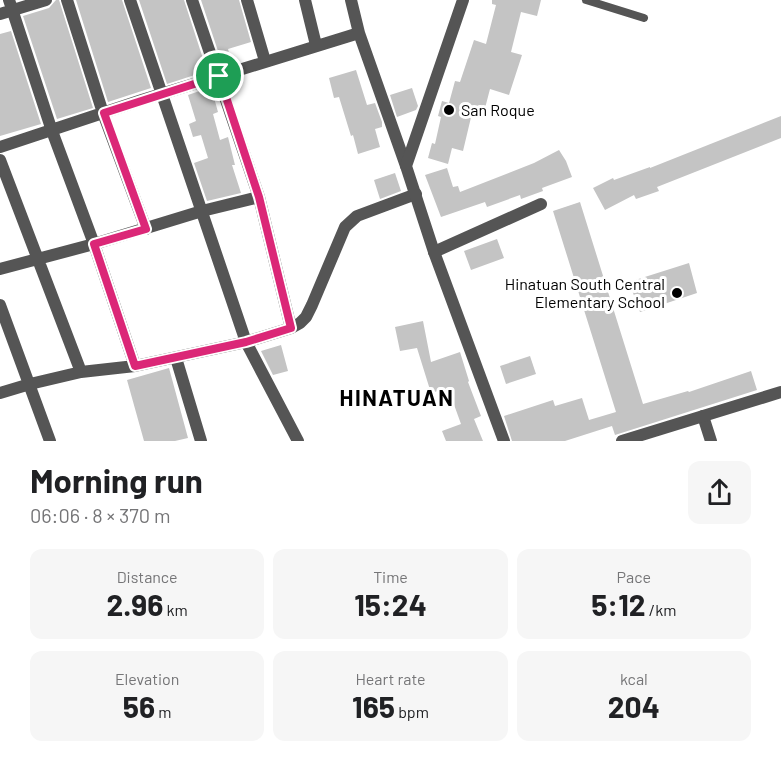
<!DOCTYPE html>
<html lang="en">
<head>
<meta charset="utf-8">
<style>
  body { margin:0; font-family:Barlow,sans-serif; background:#f6f6f6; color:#202124; height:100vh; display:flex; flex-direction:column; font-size:22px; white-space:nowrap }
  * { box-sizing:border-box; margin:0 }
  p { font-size:20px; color:#757577 }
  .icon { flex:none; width:33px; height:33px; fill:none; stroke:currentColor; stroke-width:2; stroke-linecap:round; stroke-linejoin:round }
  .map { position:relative; height:441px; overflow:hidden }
  .panel { display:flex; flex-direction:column; background:#fff; flex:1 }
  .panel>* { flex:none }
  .pin { position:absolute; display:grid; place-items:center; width:51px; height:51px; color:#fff; margin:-26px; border:3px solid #fff; border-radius:50%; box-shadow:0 2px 6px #0007 }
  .round { display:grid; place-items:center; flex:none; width:63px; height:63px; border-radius:12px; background:#f6f6f6 }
  .summary { display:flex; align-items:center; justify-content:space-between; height:102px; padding:0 30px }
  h1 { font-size:33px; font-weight:700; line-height:45px }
  .metrics { display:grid; grid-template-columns:repeat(3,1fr); gap:9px; height:102px; padding:6px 30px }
  .metrics div { display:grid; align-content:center; border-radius:12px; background:#f6f6f6; text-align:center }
  .metrics b { font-size:30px; font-weight:700 }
  .metrics small { font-size:16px; font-weight:400 }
  .metrics p { font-size:16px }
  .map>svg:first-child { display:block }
</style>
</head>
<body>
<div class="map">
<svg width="781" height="441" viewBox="0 0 781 441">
  <rect width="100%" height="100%" fill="#fff"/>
  <path fill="#c4c4c4" d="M 56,0 L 59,0 L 93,108 L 57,119 L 23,16 L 49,8 Z
    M 76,0 L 122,0 L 151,88 L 108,102 Z
    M 139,0 L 184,0 L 207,71 L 167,84 Z
    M 201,0 L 239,0 L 251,42 L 228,49 L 232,63 L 223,66 Z
    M 492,0 L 541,0 L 537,16 L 521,12 L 511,52 L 522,55 L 509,95 L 490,89 L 484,112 L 473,109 L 463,151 L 452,148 L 448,164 L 428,158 L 432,143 L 435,144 L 441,117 L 438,116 L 442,101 L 449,103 L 455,81 L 460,82 L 474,40 L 486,44 L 496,5 L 492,4 Z
    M 11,31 L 41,124 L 0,136 L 0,34 Z
    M 356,70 L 367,105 L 375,103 L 382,122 L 382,127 L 375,129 L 380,147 L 358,154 L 353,135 L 351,136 L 339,97 L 334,98 L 329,78 Z
    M 211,87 L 218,112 L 213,114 L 220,140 L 228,137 L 235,165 L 232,165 L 241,193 L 207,201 L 194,163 L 208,158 L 201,135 L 193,137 L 189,124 L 196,121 L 188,95 Z
    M 412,88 L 418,106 L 416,110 L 397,117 L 390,95 Z
    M 781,116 L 781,138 L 657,187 L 659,191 L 636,199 L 634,195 L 605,210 L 593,188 L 613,178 L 614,180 L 650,167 L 650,168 Z
    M 559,150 L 566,161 L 572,177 L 542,188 L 543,191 L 521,199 L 520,195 L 487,207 L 485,202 L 441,217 L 425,175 L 447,168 L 453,187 L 458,186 L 460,192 L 534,163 Z
    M 395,173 L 401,191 L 380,199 L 374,180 Z
    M 580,202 L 643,404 L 688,391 L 689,392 L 751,371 L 757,390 L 615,435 L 612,426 L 565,441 L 512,441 L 504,416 L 553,400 L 555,406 L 582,398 L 589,420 L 616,412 L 553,211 Z
    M 497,239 L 504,258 L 471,270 L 464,251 Z
    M 689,263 L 697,293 L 640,312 L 629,282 Z
    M 423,321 L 431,362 L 460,352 L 469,381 L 468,382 L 481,416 L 474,419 L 483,441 L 446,441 L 442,431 L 461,424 L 448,388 L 431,393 L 417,348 L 400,351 L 395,327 Z
    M 281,345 L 288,371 L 273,375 L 261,351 Z
    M 530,356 L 536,374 L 506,384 L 500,366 Z
    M 169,368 L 188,438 L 175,441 L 144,441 L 127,380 Z"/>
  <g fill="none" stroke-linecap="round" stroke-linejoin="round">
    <path stroke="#555" stroke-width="8" d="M 586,0 L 644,18"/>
    <path stroke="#555" stroke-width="12" d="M 9,0 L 52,131 L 94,244 L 135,366
      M 67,0 L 103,113 L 146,229
      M 130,0 L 246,342 L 298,441
      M 192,0 L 259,197 L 291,328
      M 247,0 L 265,61
      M 305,0 L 316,45
      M 351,0 L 359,33 L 406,166
      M 0,14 L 46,0
      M 0,147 L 142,100 L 359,33
      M 0,160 L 81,372
      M 434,252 L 541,204
      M 0,269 L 94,244 L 202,211 L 259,197
      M 0,305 L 50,441
      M 176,358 L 201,441
      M 0,393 L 30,384 L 81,372 L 135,366 L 246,342 L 291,328 L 300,323 L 306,317 L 312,305 L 345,227 L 357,216 L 416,194
      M 703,416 L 711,441"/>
    <path stroke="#555" stroke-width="12" d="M 463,0 L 406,166 L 434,252 L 504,441
      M 622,441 L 781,392"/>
  </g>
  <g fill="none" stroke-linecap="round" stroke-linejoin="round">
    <g stroke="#fff" stroke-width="12">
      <path id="route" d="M 219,76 L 259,197 L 291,328 L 246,342 L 135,366 L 94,244 L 146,229 L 104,113 Z"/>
    </g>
    <use href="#route" stroke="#db2777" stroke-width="8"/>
  </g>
  <g fill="#000" stroke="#fff" stroke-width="2">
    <circle cx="449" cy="110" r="6"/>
    <circle cx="677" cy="293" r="6"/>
  </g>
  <g text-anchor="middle" stroke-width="6" stroke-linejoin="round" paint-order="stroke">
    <g font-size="16" fill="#000" stroke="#fff" text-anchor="start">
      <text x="461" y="116">San Roque</text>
      <text x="665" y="290" text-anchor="end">Hinatuan South Central<tspan x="665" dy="18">Elementary School</tspan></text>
    </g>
    <g font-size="22" font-weight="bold" letter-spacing="1.5" fill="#000" stroke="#fff">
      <text x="397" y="406">HINATUAN</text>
    </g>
  </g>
</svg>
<div class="pin" style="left:219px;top:76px;background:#1e9e55"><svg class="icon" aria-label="arrive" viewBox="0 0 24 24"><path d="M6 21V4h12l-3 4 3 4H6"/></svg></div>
</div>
<section class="panel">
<div class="summary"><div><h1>Morning run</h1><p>06:06 · 8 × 370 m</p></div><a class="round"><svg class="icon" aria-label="share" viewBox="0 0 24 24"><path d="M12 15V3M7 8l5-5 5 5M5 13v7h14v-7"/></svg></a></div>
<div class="metrics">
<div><p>Distance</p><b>2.96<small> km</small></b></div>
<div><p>Time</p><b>15:24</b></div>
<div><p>Pace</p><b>5:12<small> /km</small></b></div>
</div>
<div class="metrics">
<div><p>Elevation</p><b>56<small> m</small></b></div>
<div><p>Heart rate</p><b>165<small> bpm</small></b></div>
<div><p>kcal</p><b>204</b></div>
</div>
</section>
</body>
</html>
